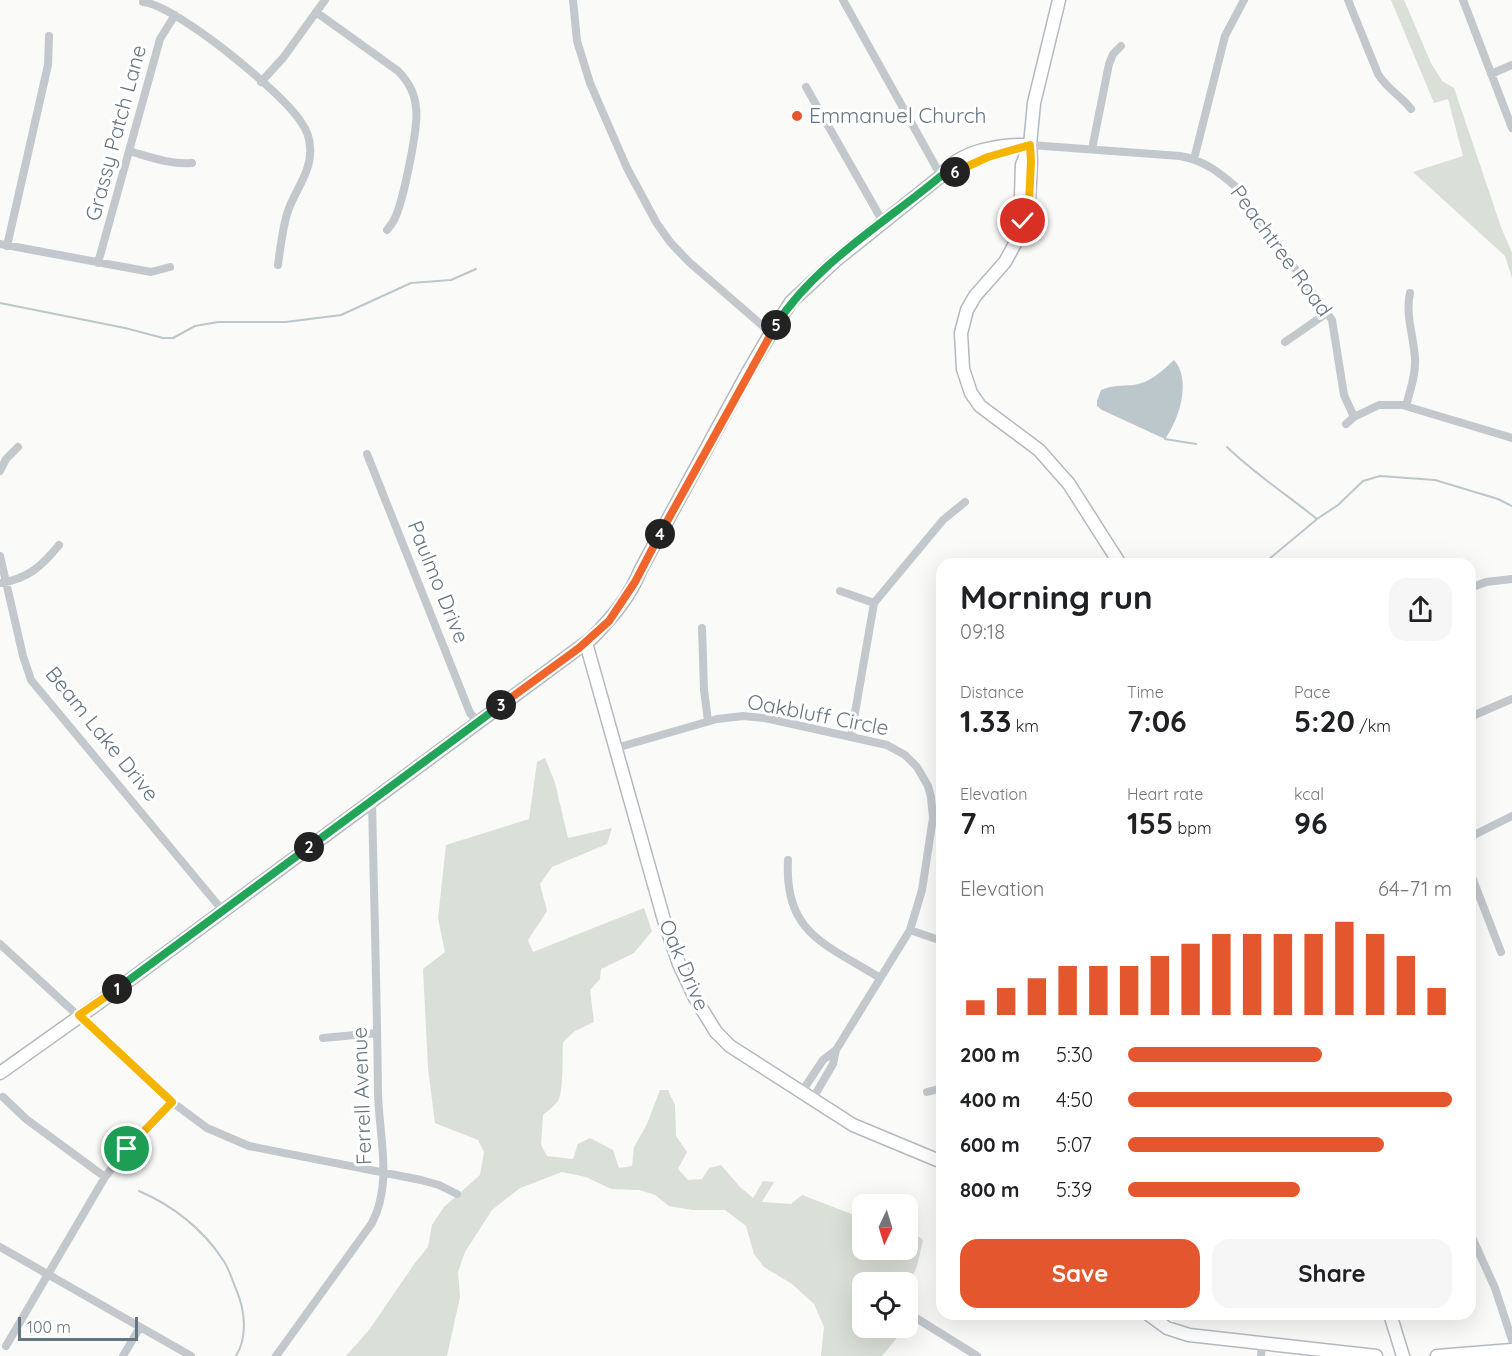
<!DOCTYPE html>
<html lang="en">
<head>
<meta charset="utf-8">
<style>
  body { margin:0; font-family:Quicksand,sans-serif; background:#f6f6f6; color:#202124; height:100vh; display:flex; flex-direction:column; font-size:22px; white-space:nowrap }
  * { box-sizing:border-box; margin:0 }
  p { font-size:20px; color:#757577 }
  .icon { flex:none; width:33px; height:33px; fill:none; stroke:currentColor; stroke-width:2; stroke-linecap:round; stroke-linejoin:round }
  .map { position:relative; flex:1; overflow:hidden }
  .side { position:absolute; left:936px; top:558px; width:540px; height:762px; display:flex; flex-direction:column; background:#fff; border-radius:18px; box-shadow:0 6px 24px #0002 }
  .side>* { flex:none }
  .needle { width:39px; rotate:184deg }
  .fabs { position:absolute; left:852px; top:1194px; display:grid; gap:12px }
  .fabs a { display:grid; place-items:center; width:66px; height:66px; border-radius:12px; background:#fff; box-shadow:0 6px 24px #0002; font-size:30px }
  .scale { position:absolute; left:18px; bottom:15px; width:120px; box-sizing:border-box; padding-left:6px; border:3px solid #657683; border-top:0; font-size:16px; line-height:21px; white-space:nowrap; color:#657683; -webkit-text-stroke:4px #fff; paint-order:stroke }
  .pin { position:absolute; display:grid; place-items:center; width:51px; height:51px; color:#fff; margin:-26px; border:3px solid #fff; border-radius:50%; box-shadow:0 2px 6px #0007 }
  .km { position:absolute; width:30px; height:30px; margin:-15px; border-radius:50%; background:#222; color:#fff; font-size:16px; line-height:30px; text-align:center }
  .round { display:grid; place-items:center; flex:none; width:63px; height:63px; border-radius:18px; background:#f6f6f6 }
  .overview { display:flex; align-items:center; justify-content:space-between; height:102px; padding:0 24px }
  h1 { font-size:33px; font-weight:700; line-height:45px }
  .metrics { display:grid; grid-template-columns:repeat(3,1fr); gap:9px; height:102px; padding:6px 24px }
  .metrics div { display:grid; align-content:center }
  .metrics b { font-size:30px; font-weight:700 }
  .metrics small { font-size:16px; font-weight:400 }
  .metrics p { font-size:16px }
  .chart { height:168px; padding:12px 24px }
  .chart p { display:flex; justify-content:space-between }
  .chart svg { width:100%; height:108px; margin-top:6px; stroke:#e4572e; stroke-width:6 }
  .cta { display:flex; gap:12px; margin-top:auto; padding:12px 24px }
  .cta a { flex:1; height:69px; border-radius:18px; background:#e4572e; color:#fff; font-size:24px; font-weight:700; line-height:69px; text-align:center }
  .cta a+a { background:#f6f6f6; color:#202124 }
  ul { padding:0 24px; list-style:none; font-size:20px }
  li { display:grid; grid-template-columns:96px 72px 1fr; align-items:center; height:45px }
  li i { height:15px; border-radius:8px; background:#e4572e }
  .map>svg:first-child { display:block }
</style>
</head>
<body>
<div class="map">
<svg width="1512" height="1356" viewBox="0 0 1512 1356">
  <rect width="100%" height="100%" fill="#fafaf8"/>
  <path fill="#dadfd7" d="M 1391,0 L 1404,0 L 1431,63 L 1442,81 L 1454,88 L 1501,227 L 1512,253 L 1512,278 L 1505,256 L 1413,172 L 1463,156 L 1448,99 L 1434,103 Z
    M 545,758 L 555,783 L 568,838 L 612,828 L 607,844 L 552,867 L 540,884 L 547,911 L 528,940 L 533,952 L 644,908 L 652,931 L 634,953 L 601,969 L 600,979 L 590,990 L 594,1022 L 575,1031 L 563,1042 C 562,1056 564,1091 558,1101 C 554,1106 548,1111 543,1115 L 541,1145 L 547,1156 L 573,1159 L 578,1144 L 590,1138 L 613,1150 L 619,1168 L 632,1166 L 634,1147 L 647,1124 L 660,1090 L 668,1090 L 675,1105 L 676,1136 L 687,1152 L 678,1169 L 688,1180 L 702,1179 L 709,1168 L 721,1165 L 740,1187 L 753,1198 L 763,1181 L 774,1182 L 762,1202 L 791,1204 L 802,1195 L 862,1218 L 862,1250 L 908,1250 L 908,1228 L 923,1240 L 917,1266 L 908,1286 L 908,1282 L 862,1282 L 862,1328 L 905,1328 L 882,1356 L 821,1356 L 824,1327 L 814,1304 L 792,1284 L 764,1267 L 754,1254 L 746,1226 L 725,1210 L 693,1210 L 669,1206 L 655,1195 L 640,1190 L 611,1189 L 586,1177 L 562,1172 L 520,1188 L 492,1210 L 465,1252 L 458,1272 L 460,1297 L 447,1356 L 346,1356 L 369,1330 L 415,1263 L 428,1247 L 432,1225 L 444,1207 L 480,1175 L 484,1152 L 478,1140 L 435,1123 L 428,1068 L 423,969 L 445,952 L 438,918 L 446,845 L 529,819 L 537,762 Z"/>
  <path fill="#bbc7cb" d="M 1174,360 C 1192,380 1179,420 1165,439 L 1102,410 L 1097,406 L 1097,401 L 1101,390 C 1112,385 1122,386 1134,385 C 1151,382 1162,371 1174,360 Z"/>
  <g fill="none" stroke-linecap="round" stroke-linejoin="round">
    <path stroke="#bbc7cb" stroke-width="2" d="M 0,303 L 125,328 L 163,338 L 173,338 L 195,326 L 218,322 L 286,322 L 341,315 L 411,283 L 451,280 L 476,269
      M 1165,437 L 1165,439 L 1196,444
      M 1227,447 C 1255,474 1287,495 1317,519 L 1338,505 L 1363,481 L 1380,476 L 1435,480 L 1498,499 L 1512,506
      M 1263,564 L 1316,520
      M 139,1191 C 172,1205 203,1229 223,1260 C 229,1268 232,1280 236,1289 C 245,1310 248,1336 236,1356"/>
    <g stroke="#b3babf" stroke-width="15">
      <path id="secondary" d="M 1059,0 L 1034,103 L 1030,145 L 1031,162 L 1029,202 L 1017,240 L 1005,262 L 975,296 L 967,310 L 961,333 L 963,369 L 971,393 L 980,406 L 1039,450 L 1069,484 L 1120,564
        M 1021,196 L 1022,165 L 1028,149
        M 586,643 L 664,920 L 679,964 L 695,998 L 716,1032 L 730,1046 L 853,1125 L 942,1162
        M 0,1073 L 100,1002 L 591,639 C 611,619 630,597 641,569 L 748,372 L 771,333 L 791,302 L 835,261 L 941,176 C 959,150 1001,144 1030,145
        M 1148,1314 L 1167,1328 L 1189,1335 L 1376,1356
        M 1390,1314 L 1403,1356
        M 1437,1356 L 1512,1350"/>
    </g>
    <path stroke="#c3c8cc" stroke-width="8" d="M 573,0 L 577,41 L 590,83 L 627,168 L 656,222 L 670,242 L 689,262 L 771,333
      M 843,0 L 941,176
      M 1348,0 L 1378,74 C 1387,89 1401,96 1411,109
      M 1463,0 L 1512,128
      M 143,2 C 176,5 283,93 301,122 C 306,129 310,139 310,148 C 312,171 295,190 288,211 C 283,225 280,250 278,265
      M 316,12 L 398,71 C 408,81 415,93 416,108 C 419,126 403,201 395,218 C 393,223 390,226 387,230
      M 1491,74 L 1512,65
      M 261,82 L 283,58 L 325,0
      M 806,87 L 883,222
      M 1030,145 L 1180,156 C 1203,160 1219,172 1236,187 L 1332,320 L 1344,395 L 1354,417
      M 1092,149 L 1109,64 L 1113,54 L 1121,46
      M 129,151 C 150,157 171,165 192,163
      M 1194,159 L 1225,36 L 1244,0
      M 0,244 L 151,272 L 170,267
      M 7,246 L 48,65 L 49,36
      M 98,263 L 160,39 L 175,15
      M 1285,342 L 1327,313
      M 1406,406 C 1410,390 1416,375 1415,359 C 1414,337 1405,315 1410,293
      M 1346,424 L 1354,417 L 1379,405 L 1402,405 L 1512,438
      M 367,454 L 470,713 L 478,722
      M 0,471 L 6,459 L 18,447
      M 0,556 L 23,656 L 31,680 L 223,911
      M 0,583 C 28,579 42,566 59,545
      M 1470,588 L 1486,582 L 1512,579
      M 840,591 L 874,603
      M 702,628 L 704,690 L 708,721
      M 1470,717 L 1512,699
      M 851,736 L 874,603 L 943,520 L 965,502
      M 616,748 L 717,719 L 743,716 L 765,718 L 887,745 L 905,755 L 917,767 L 928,786 L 931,797 L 933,818 L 922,890 L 910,930 L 836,1050
      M 1470,837 L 1512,816
      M 788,860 C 784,934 826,944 880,978
      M 1470,872 L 1501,952
      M 910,930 L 942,941
      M 0,944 L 172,1102 L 207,1128 L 249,1146 L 421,1180 L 439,1185 L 457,1194
      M 323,1038 L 377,1033
      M 927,1092 L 942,1088
      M 801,1093 L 823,1060 L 836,1050 L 833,1064 L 812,1100
      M 3,1097 L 26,1119 L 105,1177
      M 1470,1233 L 1495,1288 L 1512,1340
      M 0,1247 L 191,1356
      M 908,1313 L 977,1356
      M 6,1346 L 105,1177 L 127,1149 L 172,1102
      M 123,1356 L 140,1327
      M 276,1356 L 372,1223 C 393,1182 379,1137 378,1093 C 377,996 374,898 372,801
      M 1261,1356 L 1262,1344"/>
    <use href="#secondary" stroke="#fff" stroke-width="12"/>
  </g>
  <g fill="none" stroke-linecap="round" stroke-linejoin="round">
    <g stroke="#fff" stroke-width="12">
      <path id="split-1" d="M 117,989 L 79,1015 L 172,1102 L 127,1149"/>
    </g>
    <g stroke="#fff" stroke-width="12">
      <path id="split-2" d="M 117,989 L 309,847"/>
    </g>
    <g stroke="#fff" stroke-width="12">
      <path id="split-3" d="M 309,847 L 501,705"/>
    </g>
    <g stroke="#fff" stroke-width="12">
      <path id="split-4" d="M 501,705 L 579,648 L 609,621 L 635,582 L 660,534"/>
    </g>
    <g stroke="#fff" stroke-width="12">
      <path id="split-5" d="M 660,534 L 776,325"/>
    </g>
    <g stroke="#fff" stroke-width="12">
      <path id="split-6" d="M 776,325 C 815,264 886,222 941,176 L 955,172"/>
    </g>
    <g stroke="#fff" stroke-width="12">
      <path id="split-7" d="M 955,172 L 988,157 L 1030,145 L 1031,162 L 1029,202 L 1023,221"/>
    </g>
    <use href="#split-1" stroke="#f5b400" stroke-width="8"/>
    <use href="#split-2" stroke="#22a559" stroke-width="8"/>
    <use href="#split-3" stroke="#22a559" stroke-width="8"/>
    <use href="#split-4" stroke="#f0652b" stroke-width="8"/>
    <use href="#split-5" stroke="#f0652b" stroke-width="8"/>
    <use href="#split-6" stroke="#22a559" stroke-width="8"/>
    <use href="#split-7" stroke="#f5b400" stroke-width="8"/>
  </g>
  <circle fill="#e4572e" stroke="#fff" stroke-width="2" cx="797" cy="116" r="6"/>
  <g text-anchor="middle" stroke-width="6" stroke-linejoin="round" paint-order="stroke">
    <g font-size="21" fill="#657683" stroke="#fff" text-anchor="start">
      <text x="809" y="123">Emmanuel Church</text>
    </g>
    <g font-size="21" fill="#657683" stroke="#fff">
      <text transform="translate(116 133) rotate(-75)" y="7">Grassy Patch Lane</text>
      <text transform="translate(1281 251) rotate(54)" y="7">Peachtree Road</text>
      <text transform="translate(438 582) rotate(68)" y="7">Paulmo Drive</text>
      <text transform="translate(818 715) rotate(11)" y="7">Oakbluff Circle</text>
      <text transform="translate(102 734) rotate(51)" y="7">Beam Lake Drive</text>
      <text transform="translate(684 965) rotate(67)" y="7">Oak Drive</text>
      <text transform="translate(362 1096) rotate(-92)" y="7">Ferrell Avenue</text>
    </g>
  </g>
</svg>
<div class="fabs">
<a><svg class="needle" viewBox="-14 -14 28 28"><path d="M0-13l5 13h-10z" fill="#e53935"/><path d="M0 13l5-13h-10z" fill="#757577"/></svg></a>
<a><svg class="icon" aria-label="locate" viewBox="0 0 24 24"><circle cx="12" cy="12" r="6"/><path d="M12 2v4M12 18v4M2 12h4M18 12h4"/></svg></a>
</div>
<div class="scale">100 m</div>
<div class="pin" style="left:127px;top:1149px;background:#1e9e55"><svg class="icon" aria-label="arrive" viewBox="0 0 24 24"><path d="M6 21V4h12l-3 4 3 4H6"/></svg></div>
<div class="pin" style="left:1023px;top:221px;background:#d93025"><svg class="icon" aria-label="check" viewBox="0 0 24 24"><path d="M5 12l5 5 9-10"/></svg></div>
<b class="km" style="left:117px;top:989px">1</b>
<b class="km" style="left:309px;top:847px">2</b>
<b class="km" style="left:501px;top:705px">3</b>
<b class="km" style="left:660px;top:534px">4</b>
<b class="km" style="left:776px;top:325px">5</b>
<b class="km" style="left:955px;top:172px">6</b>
<section class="side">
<div class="overview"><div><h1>Morning run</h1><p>09:18</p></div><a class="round"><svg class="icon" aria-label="share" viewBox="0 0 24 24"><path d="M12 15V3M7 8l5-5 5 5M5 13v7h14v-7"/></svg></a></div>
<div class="metrics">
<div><p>Distance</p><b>1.33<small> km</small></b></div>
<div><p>Time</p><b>7:06</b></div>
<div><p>Pace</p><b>5:20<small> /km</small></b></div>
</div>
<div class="metrics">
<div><p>Elevation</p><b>7<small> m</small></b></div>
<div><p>Heart rate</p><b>155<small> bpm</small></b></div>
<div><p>kcal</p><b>96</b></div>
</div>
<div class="chart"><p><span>Elevation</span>64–71 m</p>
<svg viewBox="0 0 160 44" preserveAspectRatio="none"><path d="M5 44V38M15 44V33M25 44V29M35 44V24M45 44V24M55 44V24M65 44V20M75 44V15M85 44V11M95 44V11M105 44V11M115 44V11M125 44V6M135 44V11M145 44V20M155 44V33"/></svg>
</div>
<ul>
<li><b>200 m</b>5:30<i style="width:60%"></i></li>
<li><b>400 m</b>4:50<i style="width:100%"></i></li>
<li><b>600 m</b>5:07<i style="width:79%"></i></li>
<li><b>800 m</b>5:39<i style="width:53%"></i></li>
</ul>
<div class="cta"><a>Save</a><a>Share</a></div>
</section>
</div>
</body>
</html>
